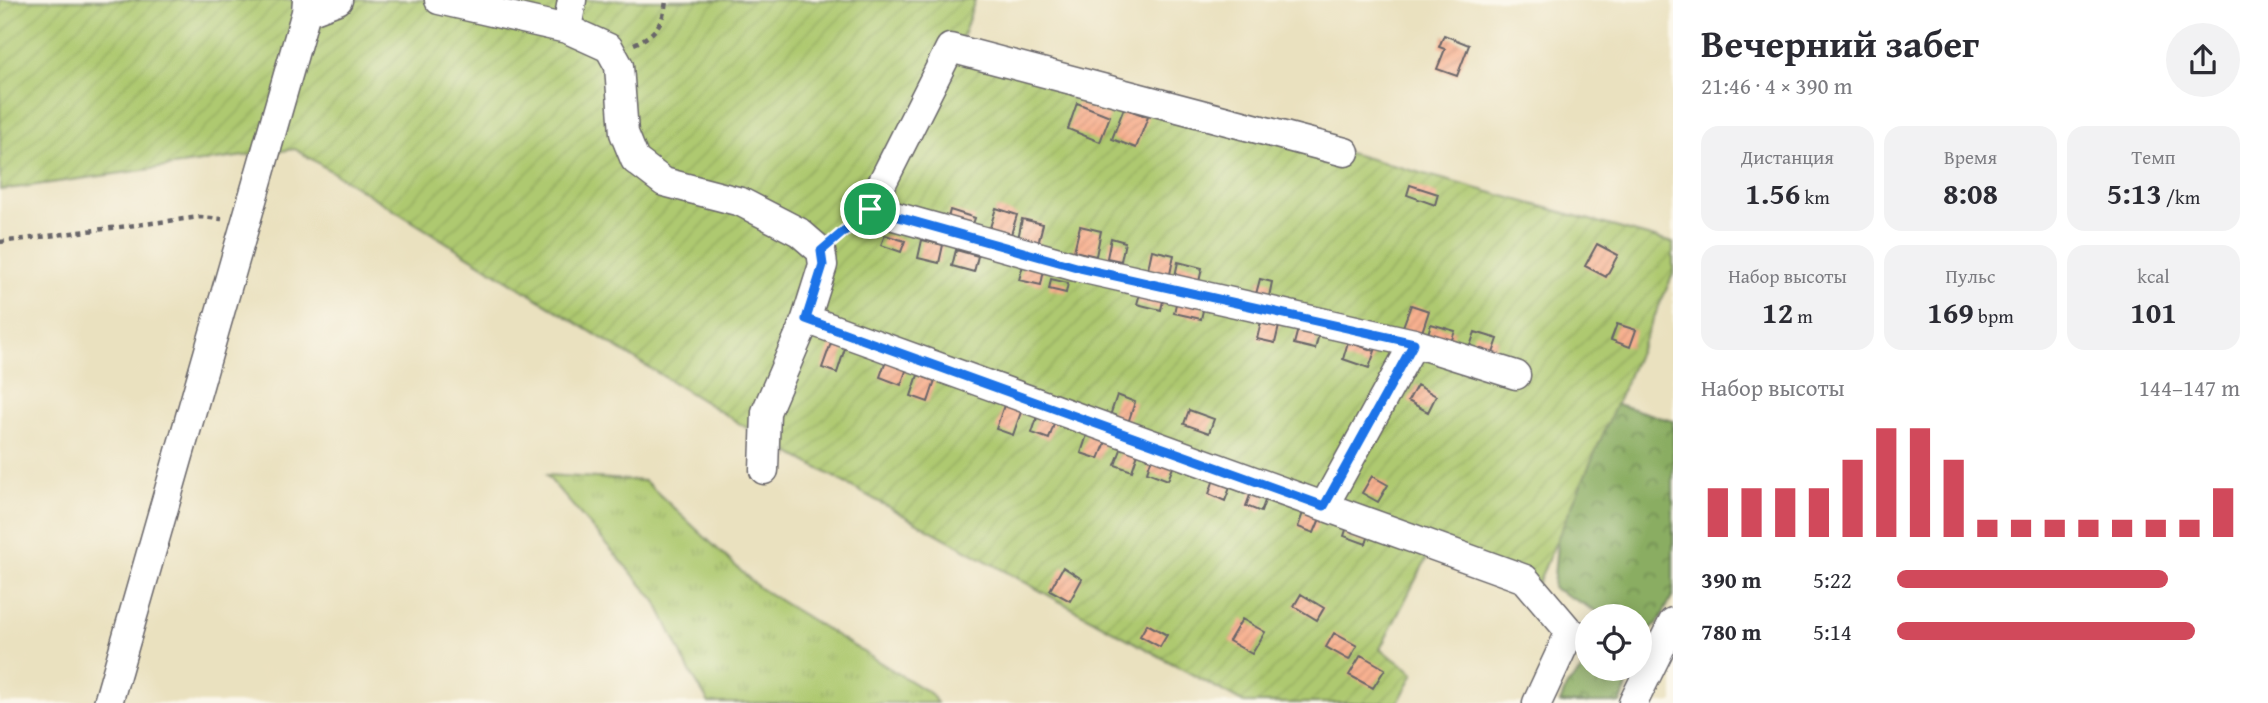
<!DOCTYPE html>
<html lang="ru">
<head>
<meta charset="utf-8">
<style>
  body { margin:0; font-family:"Gentium Book Plus",serif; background:#f2f2f3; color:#2b2b33; height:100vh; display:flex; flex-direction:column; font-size:26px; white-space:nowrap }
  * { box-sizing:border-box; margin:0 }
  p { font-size:23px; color:#7c7c81 }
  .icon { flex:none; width:38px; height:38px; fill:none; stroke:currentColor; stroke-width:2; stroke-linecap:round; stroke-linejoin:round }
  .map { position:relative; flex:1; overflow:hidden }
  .sheet { display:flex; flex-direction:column; background:#fff; width:595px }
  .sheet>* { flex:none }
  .fabs { position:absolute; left:1575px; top:604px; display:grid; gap:14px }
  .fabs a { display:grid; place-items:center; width:77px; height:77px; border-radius:50%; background:#fff; box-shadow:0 4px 18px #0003; font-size:35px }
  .pin { position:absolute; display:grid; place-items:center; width:60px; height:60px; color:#fff; margin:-30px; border:4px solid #fff; border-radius:50%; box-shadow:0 2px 7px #0007 }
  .round { display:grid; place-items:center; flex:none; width:74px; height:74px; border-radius:37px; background:#f2f2f3 }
  .head { display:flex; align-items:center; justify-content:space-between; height:119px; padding:0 28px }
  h1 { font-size:38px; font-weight:800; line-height:52px }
  .figures { display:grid; grid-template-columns:repeat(3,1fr); gap:10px; height:119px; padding:7px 28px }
  .figures div { display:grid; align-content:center; border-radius:18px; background:#f2f2f3; text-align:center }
  .figures b { font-size:30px; font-weight:800 }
  .figures small { font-size:19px; font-weight:400 }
  .figures p { font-size:19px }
  .chart { height:196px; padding:14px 28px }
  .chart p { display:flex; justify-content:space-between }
  .chart svg { width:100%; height:126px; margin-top:7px; stroke:#d1495b; stroke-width:6 }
  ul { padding:0 28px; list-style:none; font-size:23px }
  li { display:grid; grid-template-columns:112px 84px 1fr; align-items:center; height:52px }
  li i { height:18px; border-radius:9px; background:#d1495b }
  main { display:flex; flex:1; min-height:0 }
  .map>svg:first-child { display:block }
</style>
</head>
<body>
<main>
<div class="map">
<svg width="1673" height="703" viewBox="0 0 1673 703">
  <defs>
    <pattern id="grass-tufts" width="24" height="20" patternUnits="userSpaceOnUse" patternTransform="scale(1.75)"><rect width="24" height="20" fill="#aec970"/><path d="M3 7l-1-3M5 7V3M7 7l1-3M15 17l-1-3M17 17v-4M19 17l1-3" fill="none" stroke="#95ac62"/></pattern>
    <pattern id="forest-crowns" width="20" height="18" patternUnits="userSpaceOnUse" patternTransform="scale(1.75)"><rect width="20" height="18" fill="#8aad62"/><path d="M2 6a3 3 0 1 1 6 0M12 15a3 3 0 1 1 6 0" fill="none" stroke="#708c52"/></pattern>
    <pattern id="garden-furrows" width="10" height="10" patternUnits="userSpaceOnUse" patternTransform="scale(1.75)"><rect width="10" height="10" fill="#aec970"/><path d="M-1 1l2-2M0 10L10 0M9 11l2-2" fill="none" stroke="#95ac62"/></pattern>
    <pattern id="building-hatch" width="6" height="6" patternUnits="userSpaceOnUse" patternTransform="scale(1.75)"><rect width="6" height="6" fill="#f8b08f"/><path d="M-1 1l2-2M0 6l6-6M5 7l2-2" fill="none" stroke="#d4977c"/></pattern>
  </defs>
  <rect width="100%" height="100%" fill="#fbf7ec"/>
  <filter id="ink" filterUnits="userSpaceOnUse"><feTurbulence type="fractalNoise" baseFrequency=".0143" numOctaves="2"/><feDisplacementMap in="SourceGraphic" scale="14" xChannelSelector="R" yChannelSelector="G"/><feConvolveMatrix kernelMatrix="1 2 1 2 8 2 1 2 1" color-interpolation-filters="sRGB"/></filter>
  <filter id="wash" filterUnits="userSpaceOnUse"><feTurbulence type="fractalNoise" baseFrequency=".00686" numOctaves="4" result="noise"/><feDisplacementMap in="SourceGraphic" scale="28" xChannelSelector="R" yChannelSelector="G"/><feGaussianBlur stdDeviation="1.57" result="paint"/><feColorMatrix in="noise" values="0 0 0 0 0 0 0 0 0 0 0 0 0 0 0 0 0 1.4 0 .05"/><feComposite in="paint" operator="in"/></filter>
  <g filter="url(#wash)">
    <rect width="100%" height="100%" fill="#eae1bf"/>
    <path fill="url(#grass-tufts)" stroke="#687656" stroke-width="2" d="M 546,475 L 645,481 L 758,587 L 931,694 L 937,703 L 709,703 L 689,670 L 656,601 Z"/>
    <path fill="url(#forest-crowns)" stroke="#56684e" stroke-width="2" d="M 1600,399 L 1673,421 L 1673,595 L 1657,625 L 1640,634 L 1640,616 L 1605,616 L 1553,588 L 1562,487 Z
      M 1587,665 L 1587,668 L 1616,669 L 1627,687 L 1620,703 L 1560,703 L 1567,685 Z"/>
    <path fill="url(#garden-furrows)" stroke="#687656" stroke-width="2" d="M 0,0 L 975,0 L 960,45 L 1673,243 L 1673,274 L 1534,592 L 1432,548 L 1380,649 L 1414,673 L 1398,703 L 1244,703 L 763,438 L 295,149 L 0,190 Z"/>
    <g id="blocks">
      <path fill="url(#building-hatch)" d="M 1444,35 L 1469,45 L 1457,76 L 1437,69 L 1445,49 L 1439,47 Z
        M 1077,103 L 1110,116 L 1100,142 L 1068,129 Z
        M 1124,108 L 1148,117 L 1136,148 L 1112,139 Z
        M 1410,185 L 1438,194 L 1435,205 L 1407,195 Z
        M 996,208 L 1017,215 L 1009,241 L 988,234 Z
        M 950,210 L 975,218 L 971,230 L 947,222 Z
        M 1022,219 L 1043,224 L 1037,248 L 1017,244 Z
        M 1080,226 L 1101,231 L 1096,256 L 1074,251 Z
        M 885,235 L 905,241 L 901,252 L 881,245 Z
        M 1111,238 L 1125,242 L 1121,261 L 1107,258 Z
        M 922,240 L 943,245 L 939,263 L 918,258 Z
        M 1597,244 L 1618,255 L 1606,277 L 1585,266 Z
        M 956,250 L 978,256 L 974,272 L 952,266 Z
        M 1152,250 L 1174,255 L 1170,274 L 1148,269 Z
        M 1178,262 L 1202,268 L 1199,282 L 1175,276 Z
        M 1023,265 L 1044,270 L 1041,285 L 1019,280 Z
        M 1051,279 L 1068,283 L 1066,293 L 1049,289 Z
        M 1260,279 L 1272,282 L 1269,297 L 1256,294 Z
        M 1141,290 L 1164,296 L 1161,310 L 1137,304 Z
        M 1177,299 L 1204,306 L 1201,319 L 1174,313 Z
        M 1411,305 L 1429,311 L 1420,338 L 1401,332 Z
        M 1262,317 L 1280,322 L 1275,343 L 1257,339 Z
        M 1431,324 L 1455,331 L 1450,345 L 1427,337 Z
        M 1617,324 L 1636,330 L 1630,347 L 1611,340 Z
        M 1298,329 L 1319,334 L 1315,349 L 1294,344 Z
        M 1475,332 L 1498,339 L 1492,356 L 1469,349 Z
        M 1348,342 L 1375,351 L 1369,368 L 1343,359 Z
        M 831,343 L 845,348 L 837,373 L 822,368 Z
        M 886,360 L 907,368 L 901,385 L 880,377 Z
        M 918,375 L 935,381 L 928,402 L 911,396 Z
        M 1417,385 L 1436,396 L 1428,412 L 1408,401 Z
        M 1117,395 L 1135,402 L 1127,426 L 1109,419 Z
        M 1004,405 L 1021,412 L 1013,435 L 996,429 Z
        M 1189,410 L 1214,419 L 1209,433 L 1184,424 Z
        M 1038,415 L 1055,421 L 1049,439 L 1032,433 Z
        M 1088,432 L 1107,439 L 1099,459 L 1081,453 Z
        M 1122,447 L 1138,453 L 1132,471 L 1115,465 Z
        M 1153,454 L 1175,462 L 1168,480 L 1147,472 Z
        M 1215,476 L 1232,482 L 1225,501 L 1209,494 Z
        M 1372,476 L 1388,485 L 1378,502 L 1362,493 Z
        M 1252,490 L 1267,495 L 1261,512 L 1246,506 Z
        M 1304,510 L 1321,516 L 1314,533 L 1298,527 Z
        M 1348,524 L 1370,532 L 1366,544 L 1344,536 Z
        M 1063,567 L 1082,579 L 1070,601 L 1050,590 Z
        M 1301,594 L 1324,608 L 1317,620 L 1294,606 Z
        M 1242,619 L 1265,632 L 1252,654 L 1229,641 Z
        M 1147,624 L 1167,635 L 1160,647 L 1140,636 Z
        M 1334,633 L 1357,646 L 1349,660 L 1326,647 Z
        M 1361,655 L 1385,669 L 1373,688 L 1349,675 Z"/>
    </g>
  </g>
  <g filter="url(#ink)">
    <use href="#blocks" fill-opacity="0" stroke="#686569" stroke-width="2"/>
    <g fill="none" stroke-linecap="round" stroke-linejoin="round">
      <g stroke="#686569" stroke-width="31">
        <path id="minor" d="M 439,0 L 567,29 L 609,48 L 619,66 L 624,133 L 635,160 L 664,182 L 741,202 L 799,232 L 821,251 L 823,265 L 806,319 L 1525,579 L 1570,632
          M 306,12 L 338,0
          M 567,29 L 572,0
          M 1414,343 L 1516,375
          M 764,470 L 766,412 L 806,319
          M 1324,506 L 1414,343 L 1080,268 L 869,209 L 950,48 L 1345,152
          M 108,703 L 306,12 L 307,0
          M 1537,703 L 1570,632 L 1587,639
          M 1633,703 L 1673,622"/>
      </g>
      <path stroke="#686569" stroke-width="4.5" stroke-dasharray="5 5" stroke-linecap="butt" d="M 634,44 C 655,35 664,23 666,0
        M 0,242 L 200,217 L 222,219"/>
      <use href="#minor" stroke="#fff" stroke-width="28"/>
    </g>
  </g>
  <g fill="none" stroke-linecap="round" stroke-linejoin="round" filter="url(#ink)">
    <g stroke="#fff" stroke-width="14">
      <path id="route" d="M 870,209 L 1080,268 L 1414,343 L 1324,506 L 806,319 L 823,265 L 821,251 Z"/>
    </g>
    <use href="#route" stroke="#1a73e8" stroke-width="9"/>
  </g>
</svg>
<div class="fabs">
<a><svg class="icon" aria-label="locate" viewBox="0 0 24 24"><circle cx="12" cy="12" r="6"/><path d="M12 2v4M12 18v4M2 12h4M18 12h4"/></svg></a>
</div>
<div class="pin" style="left:870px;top:209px;background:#1e9e55"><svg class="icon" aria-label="arrive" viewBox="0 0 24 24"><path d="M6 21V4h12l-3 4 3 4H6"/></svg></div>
</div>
<section class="sheet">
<div class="head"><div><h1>Вечерний забег</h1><p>21:46 · 4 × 390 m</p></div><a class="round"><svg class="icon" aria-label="share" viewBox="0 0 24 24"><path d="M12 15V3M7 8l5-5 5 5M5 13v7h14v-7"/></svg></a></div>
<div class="figures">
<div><p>Дистанция</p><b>1.56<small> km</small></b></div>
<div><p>Время</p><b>8:08</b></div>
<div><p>Темп</p><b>5:13<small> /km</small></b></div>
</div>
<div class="figures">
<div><p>Набор высоты</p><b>12<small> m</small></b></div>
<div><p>Пульс</p><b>169<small> bpm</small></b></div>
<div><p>kcal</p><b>101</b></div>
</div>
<div class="chart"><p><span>Набор высоты</span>144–147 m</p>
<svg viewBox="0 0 160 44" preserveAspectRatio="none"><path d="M5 44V27M15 44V27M25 44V27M35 44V27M45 44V17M55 44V6M65 44V6M75 44V17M85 44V38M95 44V38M105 44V38M115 44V38M125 44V38M135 44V38M145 44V38M155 44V27"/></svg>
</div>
<ul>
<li><b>390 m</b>5:22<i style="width:79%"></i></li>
<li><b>780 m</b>5:14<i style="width:87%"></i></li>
</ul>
</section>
</main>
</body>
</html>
